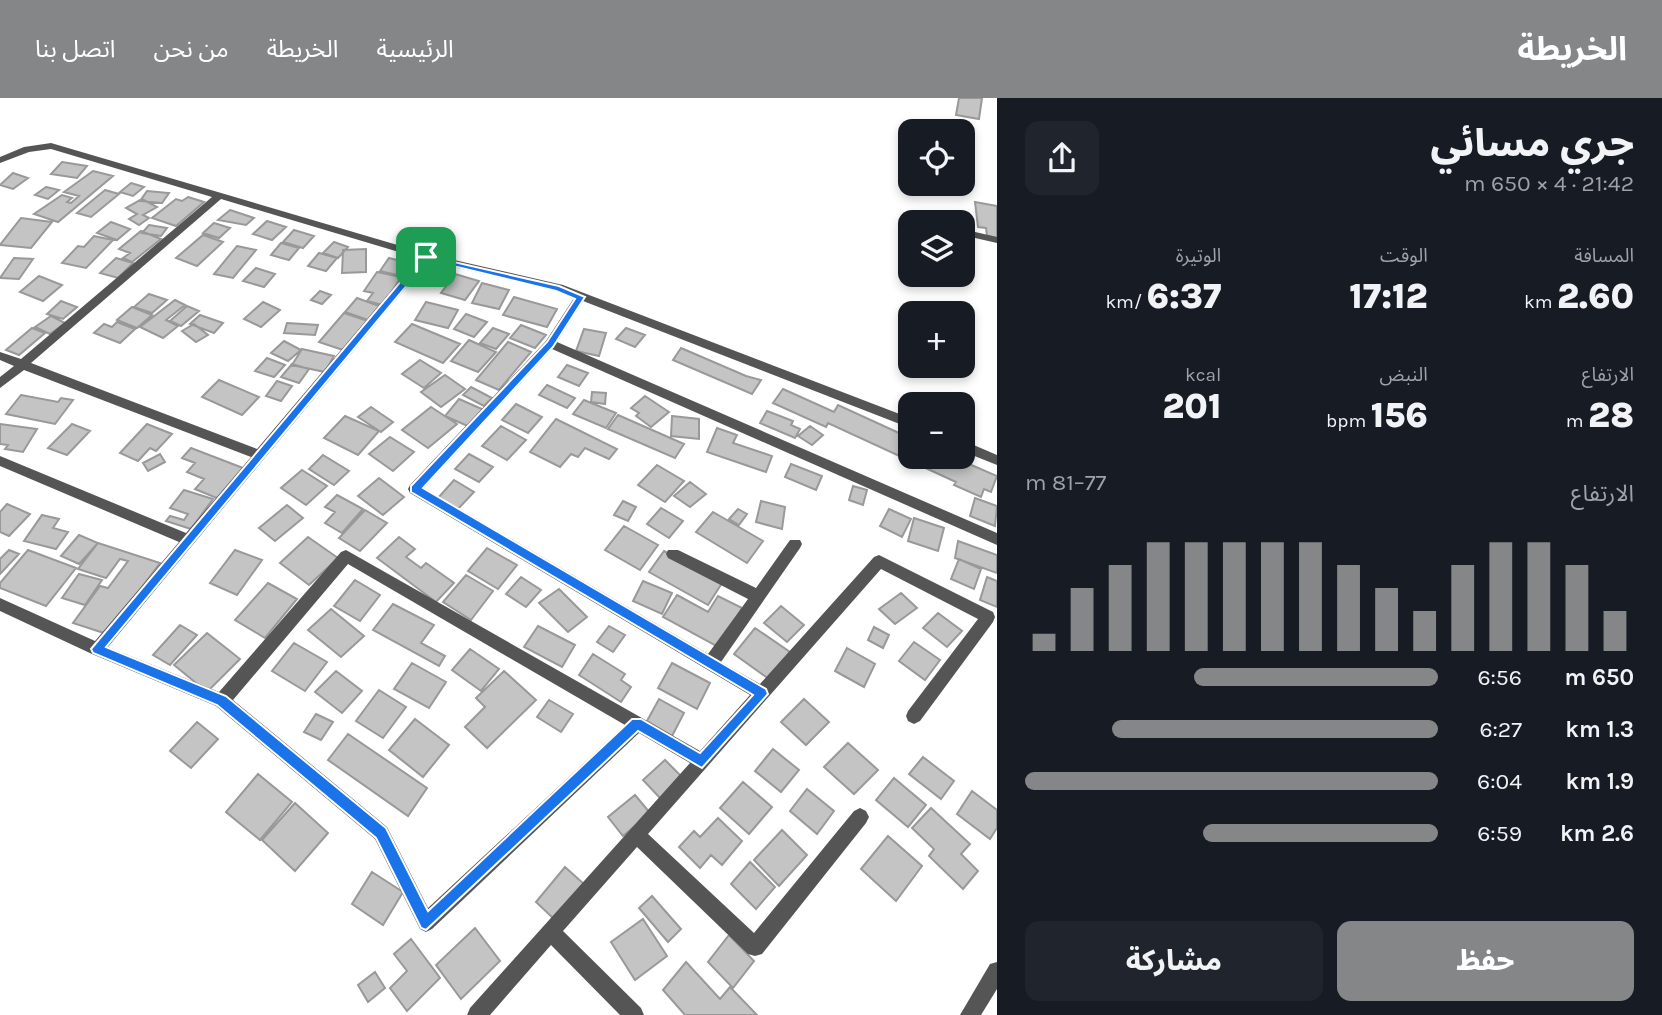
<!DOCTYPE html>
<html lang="ar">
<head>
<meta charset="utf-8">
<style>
  body { margin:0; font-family:Karla,"Noto Sans Arabic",sans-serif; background:#20242c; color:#f1f3f6; direction:rtl; height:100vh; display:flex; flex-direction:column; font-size:26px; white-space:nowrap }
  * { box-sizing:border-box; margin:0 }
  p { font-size:23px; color:#9ea1a6 }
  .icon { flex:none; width:38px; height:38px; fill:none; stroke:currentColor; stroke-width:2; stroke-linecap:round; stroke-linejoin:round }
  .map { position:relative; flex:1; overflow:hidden; direction:ltr }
  .side { display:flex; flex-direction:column; background:#171b24; width:665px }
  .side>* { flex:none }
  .buttons { position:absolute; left:898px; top:21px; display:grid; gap:14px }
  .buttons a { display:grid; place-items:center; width:77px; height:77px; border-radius:14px; background:#171b24; box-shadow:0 4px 10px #0003; font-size:35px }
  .pin { position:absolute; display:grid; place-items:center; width:60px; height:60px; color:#fff; margin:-30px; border-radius:14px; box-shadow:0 4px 10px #0006 }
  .round { display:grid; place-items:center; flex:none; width:74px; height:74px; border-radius:14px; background:#20242c }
  .overview { display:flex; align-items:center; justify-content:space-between; height:119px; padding:0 28px }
  h1 { font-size:38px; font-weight:800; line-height:52px }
  .figures { display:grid; grid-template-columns:repeat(3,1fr); gap:10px; height:119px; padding:7px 28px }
  .figures div { display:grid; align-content:center }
  .figures b { font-size:35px; font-weight:800 }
  .figures small { font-size:19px; font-weight:400 }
  .figures p { font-size:19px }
  .chart { height:196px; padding:14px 28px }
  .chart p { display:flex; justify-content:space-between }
  .chart svg { width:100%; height:126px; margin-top:7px; stroke:#858687; stroke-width:6 }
  .primary-button { display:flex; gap:14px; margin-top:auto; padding:14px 28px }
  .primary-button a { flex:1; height:80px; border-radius:14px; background:#858687; color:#fff; font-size:28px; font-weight:800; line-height:80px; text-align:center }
  .primary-button a+a { background:#20242c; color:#f1f3f6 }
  ul { padding:0 28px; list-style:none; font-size:23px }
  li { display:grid; grid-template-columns:112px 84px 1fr; align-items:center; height:52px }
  li i { height:18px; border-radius:9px; background:#858687 }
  header { display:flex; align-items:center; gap:42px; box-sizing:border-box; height:98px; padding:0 35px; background:#858687; color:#fff }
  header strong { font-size:33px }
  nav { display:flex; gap:38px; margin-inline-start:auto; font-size:24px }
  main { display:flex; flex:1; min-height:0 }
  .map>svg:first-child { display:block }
</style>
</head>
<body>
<header>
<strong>الخريطة</strong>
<nav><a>الرئيسية</a><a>الخريطة</a><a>من نحن</a><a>اتصل بنا</a></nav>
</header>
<main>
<section class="side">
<div class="overview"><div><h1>جري مسائي</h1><p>21:42 · 4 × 650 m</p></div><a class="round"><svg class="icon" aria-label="share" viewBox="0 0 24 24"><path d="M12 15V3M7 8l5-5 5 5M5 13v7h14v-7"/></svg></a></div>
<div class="figures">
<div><p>المسافة</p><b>2.60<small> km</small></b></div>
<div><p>الوقت</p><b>17:12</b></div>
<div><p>الوتيرة</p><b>6:37<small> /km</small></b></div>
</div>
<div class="figures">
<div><p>الارتفاع</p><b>28<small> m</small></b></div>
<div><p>النبض</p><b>156<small> bpm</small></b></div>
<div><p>kcal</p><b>201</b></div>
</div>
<div class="chart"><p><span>الارتفاع</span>77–81 m</p>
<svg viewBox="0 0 160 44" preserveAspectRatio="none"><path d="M5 44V38M15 44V22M25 44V14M35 44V6M45 44V6M55 44V6M65 44V6M75 44V6M85 44V14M95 44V22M105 44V30M115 44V14M125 44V6M135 44V6M145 44V14M155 44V30"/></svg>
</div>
<ul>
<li><b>650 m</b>6:56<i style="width:59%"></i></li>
<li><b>1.3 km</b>6:27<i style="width:79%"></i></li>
<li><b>1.9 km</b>6:04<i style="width:100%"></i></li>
<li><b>2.6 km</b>6:59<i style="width:57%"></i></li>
</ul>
<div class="primary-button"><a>حفظ</a><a>مشاركة</a></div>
</section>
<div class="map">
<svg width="997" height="917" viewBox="0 0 997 917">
  <rect width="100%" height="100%" fill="#fff"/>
  <path fill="#c4c4c4" stroke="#999" stroke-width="2" d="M 959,0 L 982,0 L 979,21 L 956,17 Z
    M 62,64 L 87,68 L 77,80 L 51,76 Z
    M 93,73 L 113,78 L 58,124 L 34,116 L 62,97 L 72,100 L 67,104 L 71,105 L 79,98 L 64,94 Z
    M 13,75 L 28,80 L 13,91 L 0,87 Z
    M 131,85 L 144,89 L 133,98 L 120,94 Z
    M 46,89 L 59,92 L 48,101 L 35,97 Z
    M 105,92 L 119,96 L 91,119 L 77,115 Z
    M 147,93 L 169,95 L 162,105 L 140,103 Z
    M 188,99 L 204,104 L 176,128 L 152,120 L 176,101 L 182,103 Z
    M 142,101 L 157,109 L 143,117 L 149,120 L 139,127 L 129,121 L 137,116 L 126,110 Z
    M 975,104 L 997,108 L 997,140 L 987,138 L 986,130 L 978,129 Z
    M 230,112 L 254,120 L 246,127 L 218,122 Z
    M 21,120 L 52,124 L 31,150 L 0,147 Z
    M 267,123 L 286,129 L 272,142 L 253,136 Z
    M 111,124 L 130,131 L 117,142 L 97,135 Z
    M 214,125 L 230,130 L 219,140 L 203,135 Z
    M 149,127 L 167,130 L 161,138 L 142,135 Z
    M 294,132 L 314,138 L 303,150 L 283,144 Z
    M 141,133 L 161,141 L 132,164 L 123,160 L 130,155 L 119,151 Z
    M 203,137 L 223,144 L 197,168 L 176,160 Z
    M 94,138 L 113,142 L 86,170 L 62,165 L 78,148 L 84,149 Z
    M 334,144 L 348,149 L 338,160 L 323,155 Z
    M 281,145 L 299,150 L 289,162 L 271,157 Z
    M 237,148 L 256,152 L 233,180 L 214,176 Z
    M 366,151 L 366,174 L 342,175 L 343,152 Z
    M 319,155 L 337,160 L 326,173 L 308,168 Z
    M 14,160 L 33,161 L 19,181 L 0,180 Z
    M 116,160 L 133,165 L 118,180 L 100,175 Z
    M 389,160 L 413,166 L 405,179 L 380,173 Z
    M 256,170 L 275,176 L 264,189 L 243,183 Z
    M 377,174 L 401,179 L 383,207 L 367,203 L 373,195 L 364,193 Z
    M 455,176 L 479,183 L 465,202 L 441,195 Z
    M 39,178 L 62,187 L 43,203 L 20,194 Z
    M 482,185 L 509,192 L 499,211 L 472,205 Z
    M 320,193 L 331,197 L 322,206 L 311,202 Z
    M 149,196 L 167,202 L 152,215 L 134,209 Z
    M 514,199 L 557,211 L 547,229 L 503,217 Z
    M 357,200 L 379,208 L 368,222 L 345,214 Z
    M 175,202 L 185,207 L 166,222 L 178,228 L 163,240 L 140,229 Z
    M 61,203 L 77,209 L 63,221 L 47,216 Z
    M 263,204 L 280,212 L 261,229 L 244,221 Z
    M 426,204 L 458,212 L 448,230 L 415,222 Z
    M 187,208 L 199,213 L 181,228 L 170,223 Z
    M 132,209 L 152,217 L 137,230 L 117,222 Z
    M 344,215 L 368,223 L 343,252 L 319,244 Z
    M 466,216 L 487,224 L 474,239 L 454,231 Z
    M 200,217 L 223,225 L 214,235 L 190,226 Z
    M 51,218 L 65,225 L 50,236 L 35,229 Z
    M 117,224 L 135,231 L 120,245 L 94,235 L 104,226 L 112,229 Z
    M 287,225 L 318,227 L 315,237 L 284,235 Z
    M 194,226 L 208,237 L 196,244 L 182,233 Z
    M 412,226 L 460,246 L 443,265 L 395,244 Z
    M 521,227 L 546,237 L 535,250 L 510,240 Z
    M 32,230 L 45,235 L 19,257 L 6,252 Z
    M 493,230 L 509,236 L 496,251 L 480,245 Z
    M 626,230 L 645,237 L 635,249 L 616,241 Z
    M 584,231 L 606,235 L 599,258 L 576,253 Z
    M 469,242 L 496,254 L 478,274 L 451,263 Z
    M 284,243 L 301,252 L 288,263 L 271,255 Z
    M 508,244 L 531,254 L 499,292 L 476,282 Z
    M 681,250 L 746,278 L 761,282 L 752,296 L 673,262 Z
    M 302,251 L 334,258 L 325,274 L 292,267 Z
    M 267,260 L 285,267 L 274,279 L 255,273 Z
    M 420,262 L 441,275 L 424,290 L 402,276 Z
    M 292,266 L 309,271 L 299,285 L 281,279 Z
    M 567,267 L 588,275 L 579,288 L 558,279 Z
    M 445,277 L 465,291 L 441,309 L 421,294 Z
    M 219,282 L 259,299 L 242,317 L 202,299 Z
    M 277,283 L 292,288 L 281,303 L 266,298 Z
    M 547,287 L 575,300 L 567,310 L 539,297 Z
    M 471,289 L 492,300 L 484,308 L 463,297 Z
    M 783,291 L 834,314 L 838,307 L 910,340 L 910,359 L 953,359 L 997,378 L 991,394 L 984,391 L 981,399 L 954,387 L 956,384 L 828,325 L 826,329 L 773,305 Z
    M 592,294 L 606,295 L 605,306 L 591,304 Z
    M 21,297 L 58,304 L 61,300 L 73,302 L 55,326 L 6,316 Z
    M 645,298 L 669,314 L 651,329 L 636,318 L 639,315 L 631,310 Z
    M 459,301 L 484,312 L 470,329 L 445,318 Z
    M 584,302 L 616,315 L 606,330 L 573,316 Z
    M 516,306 L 542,319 L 528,335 L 502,322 Z
    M 371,309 L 393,324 L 381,334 L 358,319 Z
    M 431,309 L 457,326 L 428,350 L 402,332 Z
    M 767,313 L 793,323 L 791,327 L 800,331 L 795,340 L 760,325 Z
    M 618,317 L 684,346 L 675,360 L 608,331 Z
    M 345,318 L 379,333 L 358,357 L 324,340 Z
    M 672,318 L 699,321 L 699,341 L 671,338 Z
    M 556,321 L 617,351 L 609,361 L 585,350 L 578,359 L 571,356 L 560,369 L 530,354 Z
    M 0,326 L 37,331 L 23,354 L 5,351 L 8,347 L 0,346 Z
    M 72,326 L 90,333 L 67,357 L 48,350 Z
    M 147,326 L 172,336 L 156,353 L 150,350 L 138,363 L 120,355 Z
    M 501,328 L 526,342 L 507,362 L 482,348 Z
    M 810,328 L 823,337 L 812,347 L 798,338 Z
    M 717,330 L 737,337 L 733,345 L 772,358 L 766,374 L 707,354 Z
    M 390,339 L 414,354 L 393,373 L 369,356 Z
    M 191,350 L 243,370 L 219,401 L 195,391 L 204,381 L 187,374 L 195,365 L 182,360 Z
    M 160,356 L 165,364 L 148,373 L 143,365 Z
    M 469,356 L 493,369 L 479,384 L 455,371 Z
    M 323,357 L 349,373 L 334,387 L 309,371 Z
    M 791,366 L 822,378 L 816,392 L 785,379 Z
    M 657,367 L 684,383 L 665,404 L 638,387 Z
    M 302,372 L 327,388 L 306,407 L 281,390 Z
    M 379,380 L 404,399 L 383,417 L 358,398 Z
    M 454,382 L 474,394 L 458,411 L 438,400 Z
    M 690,384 L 706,396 L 690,409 L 674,398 Z
    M 853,388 L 867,392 L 863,407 L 849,402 Z
    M 184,392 L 213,401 L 191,431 L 166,423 L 170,418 L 184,422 L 188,416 L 170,410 Z
    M 337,397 L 363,411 L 342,435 L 325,425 L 335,414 L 325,409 Z
    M 975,400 L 997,408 L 995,428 L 970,418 Z
    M 623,403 L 636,409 L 628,423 L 614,417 Z
    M 761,403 L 785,409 L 782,431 L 756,424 Z
    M 7,406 L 30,416 L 9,438 L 0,434 L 0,414 Z
    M 287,407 L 303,420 L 275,443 L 259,430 Z
    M 661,410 L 683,423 L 669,440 L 647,426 Z
    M 738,411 L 747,416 L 739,427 L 729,421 Z
    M 889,411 L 911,421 L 902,439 L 880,428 Z
    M 365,412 L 387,425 L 360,453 L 339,440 Z
    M 713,414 L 763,443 L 747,465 L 696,434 Z
    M 42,417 L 59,421 L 53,430 L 68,434 L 56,451 L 24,443 Z
    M 914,420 L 944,430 L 938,453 L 908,443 Z
    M 624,428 L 658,447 L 640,472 L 605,452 Z
    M 79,437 L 98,445 L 79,466 L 61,458 Z
    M 308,439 L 338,460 L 309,487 L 280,465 Z
    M 399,439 L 415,451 L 406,459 L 421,470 L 426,465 L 454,485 L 436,504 L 377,460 Z
    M 958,443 L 997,457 L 997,475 L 955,460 Z
    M 98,445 L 160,465 L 107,536 L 73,525 L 100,488 L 108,490 L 128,463 L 120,461 L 106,480 L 78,471 Z
    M 487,450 L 517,467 L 498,491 L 468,473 Z
    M 9,452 L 19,456 L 0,476 L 0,461 Z
    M 28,452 L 76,470 L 46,508 L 0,490 L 0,485 Z
    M 235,452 L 262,462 L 237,497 L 210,485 Z
    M 664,453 L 722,485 L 708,507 L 649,474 Z
    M 959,461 L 981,471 L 974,491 L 951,481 Z
    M 79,476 L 102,482 L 85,507 L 62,500 Z
    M 466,477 L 493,493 L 471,522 L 443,504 Z
    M 521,479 L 541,492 L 526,509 L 506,496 Z
    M 987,479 L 997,483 L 997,509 L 980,502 Z
    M 355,482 L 380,497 L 360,523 L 334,508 Z
    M 643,483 L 672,495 L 662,516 L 633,503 Z
    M 268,485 L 297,501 L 265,540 L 235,522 Z
    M 559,491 L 587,519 L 568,534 L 539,505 Z
    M 901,495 L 917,510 L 895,526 L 879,511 Z
    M 677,497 L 708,514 L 718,498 L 742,510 L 720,550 L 663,519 Z
    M 393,506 L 434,527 L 421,545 L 445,558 L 439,568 L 373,532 Z
    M 781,508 L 804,527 L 787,544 L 764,525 Z
    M 331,511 L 364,538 L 341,559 L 308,532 Z
    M 938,515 L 962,533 L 947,549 L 923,530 Z
    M 180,527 L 197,537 L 170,567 L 153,557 Z
    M 538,528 L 575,547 L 562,569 L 524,549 Z
    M 609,528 L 625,537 L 613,554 L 597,544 Z
    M 874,529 L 889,537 L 883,550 L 868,542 Z
    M 755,530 L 790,554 L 769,581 L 734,556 Z
    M 207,535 L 240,561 L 207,594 L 174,567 Z
    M 914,544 L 940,562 L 925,582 L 899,563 Z
    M 294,545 L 327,564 L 305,593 L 272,573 Z
    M 847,550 L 875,566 L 864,589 L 835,573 Z
    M 470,551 L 499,571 L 481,593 L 452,572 Z
    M 593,556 L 625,576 L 621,582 L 631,589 L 621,604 L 579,577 Z
    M 412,565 L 446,584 L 429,610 L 394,591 Z
    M 672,565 L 710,585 L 697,611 L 658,590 Z
    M 336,573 L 362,593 L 342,615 L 315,594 Z
    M 504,573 L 536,602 L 487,650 L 465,629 L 485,609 L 476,600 Z
    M 379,592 L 406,609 L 383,640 L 356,623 Z
    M 659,601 L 684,615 L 672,638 L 647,623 Z
    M 804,601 L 829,624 L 806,647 L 781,624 Z
    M 549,602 L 573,616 L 561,634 L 537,619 Z
    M 316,616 L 333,624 L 321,642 L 304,634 Z
    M 415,621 L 449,647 L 423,679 L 389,652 Z
    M 197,624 L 218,641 L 191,670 L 170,653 Z
    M 348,636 L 427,690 L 408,718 L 328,662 Z
    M 848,645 L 878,672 L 854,696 L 824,669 Z
    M 773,651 L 799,672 L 781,694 L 755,673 Z
    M 923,659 L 954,683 L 941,701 L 909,676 Z
    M 665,662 L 683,680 L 661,701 L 643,682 Z
    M 258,676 L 292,704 L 260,742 L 226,714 Z
    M 894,680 L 926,707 L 908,729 L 876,702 Z
    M 743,684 L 772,709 L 749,736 L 720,710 Z
    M 807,691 L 834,713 L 817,736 L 790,713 Z
    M 972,693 L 997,712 L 997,730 L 990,741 L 957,716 Z
    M 635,697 L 650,715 L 623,738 L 608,719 Z
    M 295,705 L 328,735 L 295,773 L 262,742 Z
    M 931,710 L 970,746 L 961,756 L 978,773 L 963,791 L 929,758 L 934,751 L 912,730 Z
    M 718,720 L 742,743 L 722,767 L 711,757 L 700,770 L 679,749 L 694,733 L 700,739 Z
    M 782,732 L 807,757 L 779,788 L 754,762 Z
    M 888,738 L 922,768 L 896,803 L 861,771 Z
    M 750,764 L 775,789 L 756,811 L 731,786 Z
    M 565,769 L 584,786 L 555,822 L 536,804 Z
    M 372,774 L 403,794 L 383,827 L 352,806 Z
    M 652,798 L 681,831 L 668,844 L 639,810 Z
    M 643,821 L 667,858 L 635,882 L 611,844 Z
    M 475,830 L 500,863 L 461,901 L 436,867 Z
    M 729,837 L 754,863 L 733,890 L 708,864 Z
    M 411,841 L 440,880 L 407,913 L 390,890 L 407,873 L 394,856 Z
    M 686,864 L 720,901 L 730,889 L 757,917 L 685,917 L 663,892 Z
    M 375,874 L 385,890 L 368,904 L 358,887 Z"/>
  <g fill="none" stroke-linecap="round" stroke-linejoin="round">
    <path fill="#555" fill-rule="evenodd" d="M 51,45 L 428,156 L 563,187 L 910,320 L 910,330 L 583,203 L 557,244 L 997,435 L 997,447 L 552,251 L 424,390 L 708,556 L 748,501 L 668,460 L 666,456 L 668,452 L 678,452 L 756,490 L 790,442 L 800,442 L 802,446 L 800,450 L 721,564 L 760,586 L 874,459 L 879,457 L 993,514 L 995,519 L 993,524 L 920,623 L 914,626 L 908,623 L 906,618 L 908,613 L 978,521 L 881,471 L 648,736 L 754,835 L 854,713 L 860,710 L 866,713 L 869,719 L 866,725 L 762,856 L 755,858 L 748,856 L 637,749 L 563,833 L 641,910 L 644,917 L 620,917 L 551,847 L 490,917 L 467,917 L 470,910 L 690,665 L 639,635 L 432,831 L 426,834 L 420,831 L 375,741 L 216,608 L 92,556 L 0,513 L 0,500 L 95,543 L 179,444 L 0,368 L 0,358 L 186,435 L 251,359 L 24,272 L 0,290 L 0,279 L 14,268 L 0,262 L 0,254 L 21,261 L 212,99 L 51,51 L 29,54 L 0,65 L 0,59 L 24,49 ZM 221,101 L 419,160 L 257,351 L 31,265 ZM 428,163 L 556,193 L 574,200 L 546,243 L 410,387 L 408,391 L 410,395 L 750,597 L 700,653 L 346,452 L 341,454 L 219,594 L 108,549 ZM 348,466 L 625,627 L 428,810 L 387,729 L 233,602 Z
      M 962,131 L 997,139 L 997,145 L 962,137 Z
      M 962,342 L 997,357 L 997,367 L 962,353 Z
      M 997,864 L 997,891 L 981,917 L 960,917 L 990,866 Z"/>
  </g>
  <path fill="#1a73e8" stroke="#fff" stroke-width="2" fill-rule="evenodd" d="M 423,157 L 559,188 L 585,199 L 553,249 L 423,390 L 766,591 L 768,596 L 702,670 L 638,633 L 426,832 L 421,830 L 376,740 L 217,607 L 93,555 L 91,551 ZM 428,162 L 556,193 L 575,201 L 547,244 L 411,388 L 411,394 L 753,597 L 700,655 L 641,621 L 632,621 L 428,813 L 386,730 L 226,598 L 106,549 Z"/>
</svg>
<div class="buttons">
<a><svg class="icon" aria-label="locate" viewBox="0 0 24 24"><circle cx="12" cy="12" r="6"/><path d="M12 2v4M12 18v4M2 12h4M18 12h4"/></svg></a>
<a><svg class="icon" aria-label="layers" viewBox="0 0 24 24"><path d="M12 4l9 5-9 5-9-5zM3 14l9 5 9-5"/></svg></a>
<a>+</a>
<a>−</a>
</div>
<div class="pin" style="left:426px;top:159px;background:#1e9e55"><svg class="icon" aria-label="arrive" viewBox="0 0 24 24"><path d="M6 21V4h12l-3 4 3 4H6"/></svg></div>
</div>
</main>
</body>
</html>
